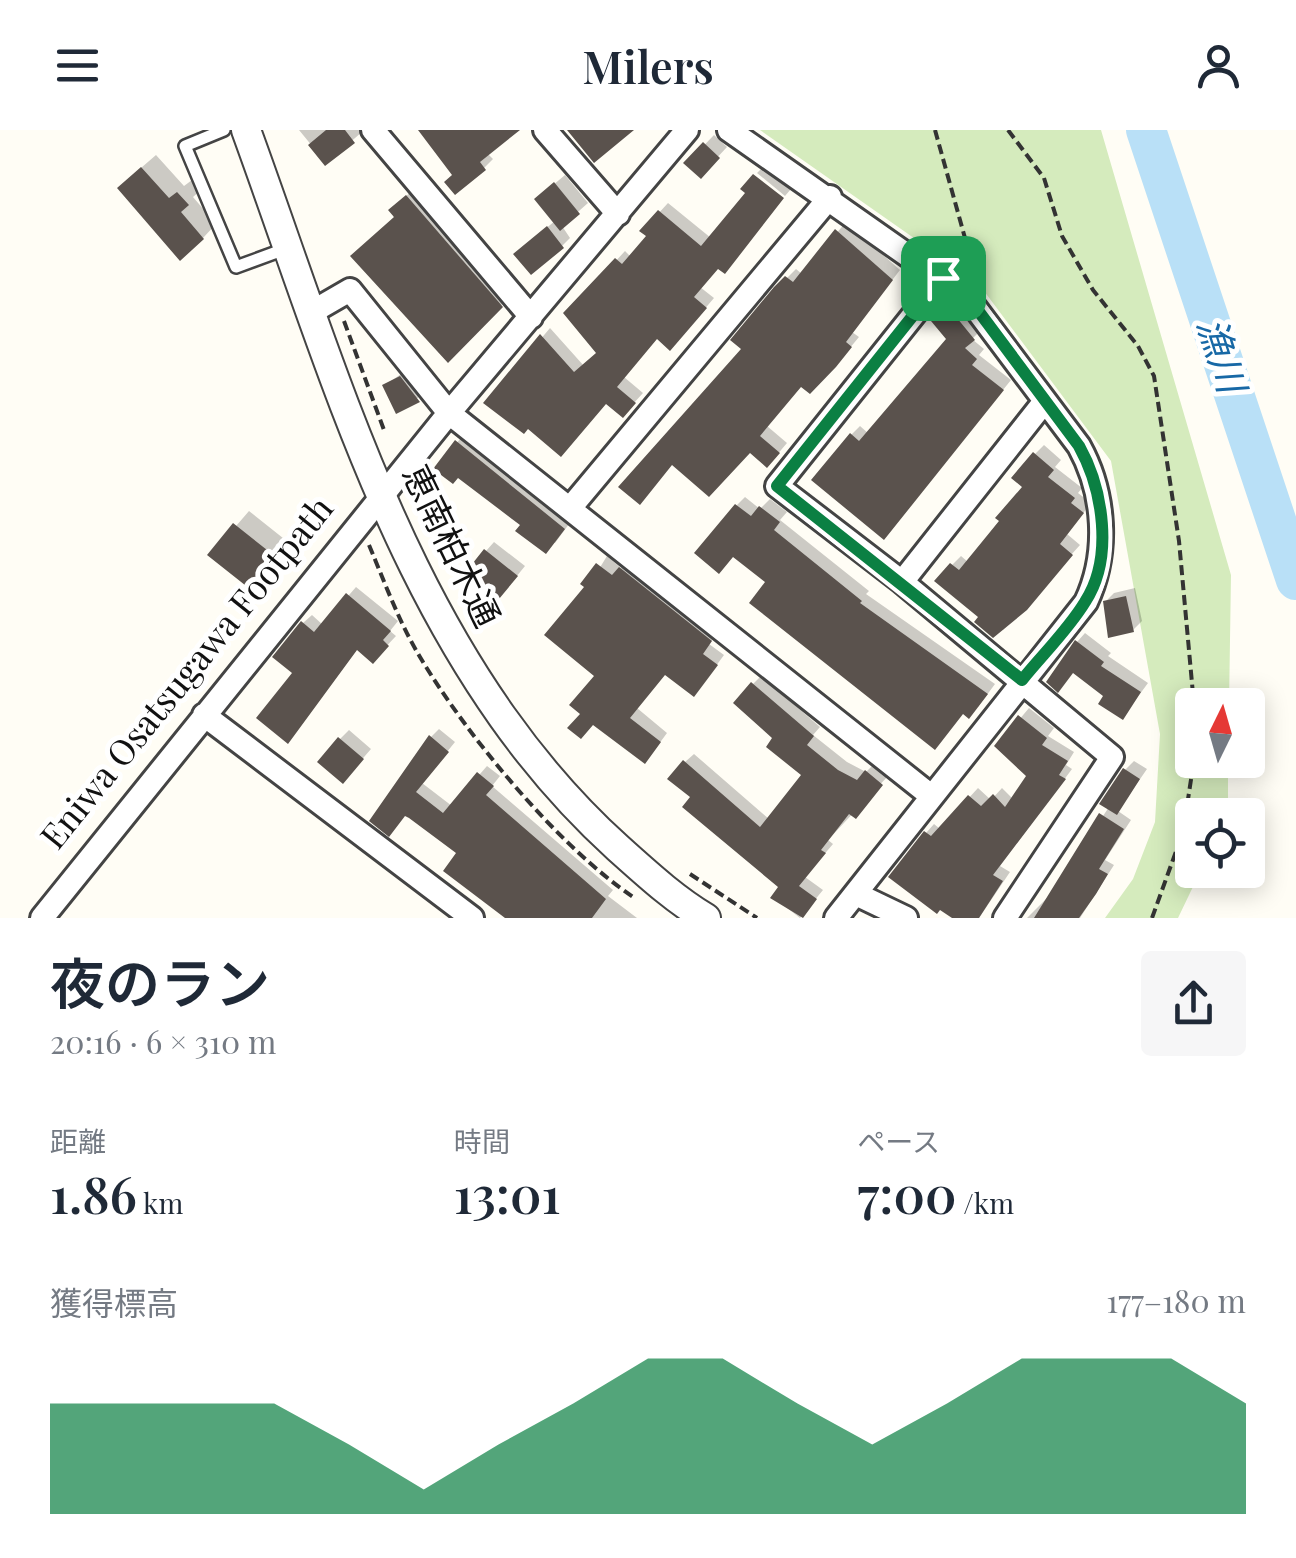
<!DOCTYPE html>
<html lang="ja">
<head>
<meta charset="utf-8">
<style>
  body { margin:0; font-family:"Playfair Display","Noto Sans JP",serif; background:#f6f6f7; color:#1f2937; height:100vh; display:flex; flex-direction:column; font-size:38px; white-space:nowrap }
  * { box-sizing:border-box; margin:0 }
  p { font-size:32px; color:#747a83 }
  .icon { flex:none; width:55px; height:55px; fill:none; stroke:currentColor; stroke-width:2; stroke-linecap:round; stroke-linejoin:round }
  .map { position:relative; height:788px; overflow:hidden }
  .drawer { display:flex; flex-direction:column; background:#fff; flex:1 }
  .drawer>* { flex:none }
  .needle { width:65px; rotate:5deg }
  .controls { position:absolute; left:1175px; top:558px; display:grid; gap:20px }
  .controls a { display:grid; place-items:center; width:90px; height:90px; border-radius:10px; background:#fff; box-shadow:0 5px 25px #0003; font-size:50px }
  .pin { position:absolute; display:grid; place-items:center; width:85px; height:85px; color:#fff; margin:-42px; border-radius:20px; box-shadow:0 5px 15px #0006 }
  .round { display:grid; place-items:center; flex:none; width:105px; height:105px; border-radius:10px; background:#f6f6f7 }
  .overview { display:flex; align-items:center; justify-content:space-between; height:170px; padding:0 50px }
  h1 { font-size:55px; font-weight:600; line-height:75px }
  .stats { display:grid; grid-template-columns:repeat(3,1fr); gap:15px; height:170px; padding:10px 50px }
  .stats div { display:grid; align-content:center }
  .stats b { font-size:50px; font-weight:600 }
  .stats small { font-size:28px; font-weight:400 }
  .stats p { font-size:28px }
  .chart { height:280px; padding:20px 50px }
  .chart p { display:flex; justify-content:space-between }
  .chart svg { width:100%; height:180px; margin-top:10px; fill:#0b8043; opacity:.7 }
  header { display:flex; justify-content:space-between; align-items:center; height:130px; padding:0 50px; background:#fff; font-size:45px; font-weight:600 }
  .map>svg:first-child { display:block }
</style>
</head>
<body>
<header><svg class="icon" aria-label="menu" viewBox="0 0 24 24"><path d="M4 6h16M4 12h16M4 18h16"/></svg>Milers<svg class="icon" aria-label="person" viewBox="0 0 24 24"><circle cx="12" cy="8" r="4"/><path d="M4 21q1-7 8-7t8 7"/></svg></header>
<div class="map">
<svg width="1296" height="788" viewBox="0 0 1296 788">
  <rect width="100%" height="100%" fill="#fffdf5"/>
  <path fill="#d5ebbd" d="M 760,0 L 1101,0 L 1231,445 L 1229,575 L 1192,575 L 1192,630 L 1228,630 L 1228,682 L 1192,685 L 1192,740 L 1201,740 L 1178,788 L 1105,788 L 1133,749 L 1155,692 L 1160,604 L 1111,331 L 978,153 Z"/>
  <path fill="#0003" d="M 299,0 L 360,0 L 362,2 L 326,33 Z
    M 420,0 L 516,0 L 487,23 L 493,29 L 484,38 L 455,44 Z
    M 714,5 L 727,17 L 701,45 L 687,33 Z
    M 156,25 L 184,56 L 192,50 L 201,60 L 193,67 L 216,94 L 203,108 L 134,44 Z
    M 763,37 L 791,59 L 785,66 L 757,43 Z
    M 565,45 L 588,73 L 562,96 L 570,108 L 562,116 L 524,116 L 555,91 L 546,61 Z
    M 753,47 L 782,70 L 733,132 L 724,140 L 719,136 L 700,157 L 714,168 L 679,209 L 670,217 L 658,207 L 624,247 L 643,263 L 623,285 L 607,271 L 561,324 L 528,296 L 524,301 L 487,273 L 550,198 L 584,236 L 599,222 L 567,184 L 625,121 L 631,127 L 649,106 L 643,100 L 668,73 L 711,108 L 748,62 L 744,59 Z
    M 415,58 L 509,167 L 448,229 L 391,80 Z
    M 846,92 L 900,140 L 852,202 L 859,207 L 844,225 L 802,255 L 767,296 L 787,313 L 776,326 L 750,320 L 745,219 L 776,159 L 796,139 L 802,144 Z
    M 958,170 L 982,199 L 972,209 L 984,219 L 979,225 L 1011,250 L 892,398 L 851,305 L 860,296 L 869,304 L 949,209 L 943,182 Z
    M 410,238 L 428,261 L 398,281 L 385,255 Z
    M 465,303 L 572,390 L 555,413 L 458,345 L 436,338 Z
    M 1044,315 L 1061,330 L 1055,337 L 1082,358 L 1078,363 L 1091,373 L 1067,404 L 1080,415 L 1003,500 L 981,487 L 952,435 L 961,426 L 968,432 L 1025,357 L 1035,324 Z
    M 745,367 L 760,379 L 770,369 L 787,382 L 780,390 L 869,461 L 866,464 L 995,554 L 978,577 L 769,452 L 737,375 Z
    M 249,381 L 293,416 L 268,446 L 211,425 Z
    M 494,412 L 525,436 L 508,457 L 486,421 Z
    M 607,426 L 621,438 L 629,430 L 719,502 L 709,514 L 724,525 L 702,555 L 666,543 L 637,578 L 667,603 L 653,622 L 583,583 L 597,545 L 588,457 Z
    M 356,457 L 398,491 L 390,501 L 396,506 L 381,522 L 358,518 L 296,602 L 295,542 L 303,493 L 312,485 L 323,495 Z
    M 1135,458 L 1142,491 L 1133,500 L 1105,472 L 1114,463 Z
    M 1085,503 L 1111,523 L 1108,526 L 1148,553 L 1123,587 L 1077,512 Z
    M 761,546 L 820,597 L 813,605 L 847,632 L 866,642 L 875,633 L 889,645 L 828,710 L 833,714 L 805,747 L 823,760 L 800,788 L 773,767 L 781,757 L 693,667 L 685,632 L 694,624 L 769,689 L 804,645 L 776,608 L 753,554 Z
    M 1029,578 L 1054,598 L 1048,606 L 1074,622 L 1066,635 L 1072,639 L 1000,736 L 1010,742 L 979,788 L 957,788 L 941,777 L 926,703 L 934,694 L 940,699 L 978,658 L 991,670 L 1002,658 L 1013,669 L 1029,645 L 997,616 Z
    M 439,599 L 455,612 L 422,653 L 452,676 L 487,636 L 500,646 L 492,656 L 613,760 L 608,766 L 637,788 L 509,788 L 446,740 L 460,722 L 406,683 L 431,607 Z
    M 349,600 L 371,619 L 351,642 L 340,609 Z
    M 1134,631 L 1147,639 L 1118,681 L 1131,690 L 1105,730 L 1114,735 L 1080,788 L 1027,788 L 1051,764 L 1109,677 L 1125,640 Z"/>
  <g fill="none" stroke-linecap="round" stroke-linejoin="round">
    <path stroke="#b9e0f7" stroke-width="40" d="M 1146,0 L 1296,450"/>
  </g>
  <path fill="#5a524d" d="M 326,0 L 345,0 L 355,13 L 325,36 L 308,15 Z
    M 418,0 L 520,0 L 480,32 L 486,40 L 455,65 L 444,52 L 452,45 Z
    M 567,0 L 634,0 L 594,33 Z
    M 703,12 L 720,28 L 701,49 L 683,33 Z
    M 141,37 L 169,68 L 177,62 L 189,75 L 181,82 L 204,109 L 180,131 L 117,58 Z
    M 753,44 L 784,68 L 725,144 L 718,139 L 694,167 L 707,178 L 670,221 L 657,209 L 617,257 L 636,273 L 623,288 L 606,274 L 561,327 L 528,299 L 524,304 L 483,273 L 540,204 L 574,242 L 596,223 L 563,183 L 615,128 L 622,134 L 646,106 L 639,101 L 658,80 L 701,116 L 745,63 L 740,59 Z
    M 554,52 L 580,84 L 560,101 L 534,69 Z
    M 406,65 L 503,177 L 448,233 L 350,126 L 394,87 L 388,80 Z
    M 547,96 L 564,118 L 531,145 L 513,124 Z
    M 835,99 L 893,150 L 846,212 L 852,217 L 836,237 L 810,264 L 801,257 L 760,306 L 780,323 L 767,338 L 750,323 L 709,367 L 672,335 L 640,375 L 618,357 L 741,219 L 730,210 L 774,157 L 785,146 L 793,152 Z
    M 948,177 L 975,210 L 965,218 L 977,229 L 972,235 L 1004,260 L 884,410 L 811,350 L 850,303 L 859,311 L 946,209 L 931,191 Z
    M 400,246 L 420,272 L 396,284 L 382,255 Z
    M 455,310 L 565,399 L 546,424 L 515,401 L 520,395 L 458,348 L 453,354 L 433,339 Z
    M 1033,322 L 1054,340 L 1048,347 L 1075,368 L 1071,373 L 1084,383 L 1060,414 L 1073,425 L 1027,480 L 993,508 L 974,492 L 978,487 L 934,451 L 950,433 L 959,440 L 999,391 L 995,388 L 1022,357 L 1011,348 Z
    M 735,374 L 751,386 L 759,376 L 780,392 L 774,400 L 862,471 L 860,473 L 988,564 L 969,589 L 963,584 L 935,620 L 749,473 L 765,452 L 733,427 L 719,444 L 694,423 Z
    M 233,393 L 281,431 L 255,463 L 207,425 Z
    M 484,419 L 518,446 L 499,469 L 465,443 Z
    M 596,433 L 612,445 L 619,437 L 712,511 L 703,524 L 718,535 L 694,567 L 665,545 L 630,588 L 661,612 L 645,634 L 593,595 L 581,609 L 567,598 L 580,584 L 569,575 L 594,546 L 544,505 L 584,457 L 580,454 Z
    M 346,463 L 391,501 L 383,510 L 389,516 L 373,534 L 357,520 L 288,614 L 256,588 L 292,543 L 272,527 L 301,491 L 314,502 Z
    M 1126,466 L 1134,502 L 1108,508 L 1103,471 Z
    M 1075,510 L 1104,532 L 1101,536 L 1141,562 L 1123,590 L 1098,574 L 1103,566 L 1073,543 L 1058,563 L 1046,552 Z
    M 751,552 L 814,606 L 807,615 L 838,640 L 857,650 L 865,640 L 883,655 L 856,689 L 849,684 L 821,720 L 826,723 L 799,756 L 817,769 L 803,788 L 770,768 L 778,757 L 682,677 L 690,667 L 667,649 L 683,630 L 760,697 L 801,645 L 766,617 L 772,608 L 733,573 Z
    M 1018,585 L 1047,608 L 1042,615 L 1068,631 L 1059,645 L 1066,649 L 993,745 L 1003,751 L 979,788 L 952,788 L 940,780 L 937,784 L 888,747 L 924,701 L 931,706 L 968,665 L 981,676 L 993,664 L 1005,677 L 1026,646 L 994,616 Z
    M 429,605 L 449,622 L 416,662 L 443,683 L 477,642 L 494,656 L 486,665 L 606,769 L 592,788 L 505,788 L 443,741 L 456,723 L 409,688 L 405,686 L 389,707 L 369,691 Z
    M 338,607 L 364,629 L 343,654 L 317,632 Z
    M 1123,638 L 1140,649 L 1117,685 L 1099,674 Z
    M 1099,683 L 1124,699 L 1099,739 L 1108,744 L 1096,764 L 1079,788 L 1034,788 Z"/>
  <g fill="none" stroke-linecap="round" stroke-linejoin="round">
    <g stroke="#444" stroke-width="16">
      <path id="service" d="M 224,0 L 185,16 L 236,137 L 285,119"/>
    </g>
    <g stroke="#444" stroke-width="28">
      <path id="minor" d="M 373,0 L 531,187
        M 545,0 L 618,84
        M 729,0 L 967,167 L 1079,316 C 1105,363 1109,423 1086,472 L 836,788
        M 943,148 L 777,356 L 902,452 L 1112,627 L 1005,788
        M 312,182 L 350,160 L 449,283 L 930,665
        M 571,377 L 830,67
        M 902,452 L 1045,271
        M 204,585 L 472,788
        M 856,764 L 906,788
        M 42,788 L 449,283 L 687,0"/>
    </g>
    <g stroke="#444" stroke-width="32">
      <path id="tertiary" d="M 246,0 C 338,252 412,532 618,718 C 646,743 674,769 706,788"/>
    </g>
    <path stroke="#333" stroke-width="4" stroke-dasharray="10 5" stroke-linecap="butt" d="M 935,0 L 975,144
      M 1008,0 L 1044,48 L 1062,106 L 1093,160 L 1138,216 L 1154,246 L 1179,411 L 1194,575
      M 344,191 L 384,300
      M 369,415 C 385,453 399,492 420,527 C 467,606 558,716 633,767
      M 690,744 L 757,788
      M 1152,788 L 1183,702 L 1194,630"/>
    <use href="#service" stroke="#fff" stroke-width="11"/>
    <use href="#minor" stroke="#fff" stroke-width="22"/>
    <use href="#tertiary" stroke="#fff" stroke-width="28"/>
  </g>
  <g fill="none" stroke-linecap="round" stroke-linejoin="round">
    <g stroke="#fff" stroke-width="20">
      <path id="route" d="M 943,148 L 968,167 L 1079,316 C 1103,359 1114,428 1085,472 C 1068,500 1042,525 1022,550 L 777,356 Z"/>
    </g>
    <use href="#route" stroke="#0b8043" stroke-width="12"/>
  </g>
  <g text-anchor="middle" stroke-width="10" stroke-linejoin="round" paint-order="stroke">
    <g font-size="35" fill="#111" stroke="#fff">
      <text transform="translate(451 416) rotate(64)" y="12">恵南柏木通</text>
      <text transform="translate(187 543) rotate(-51)" y="12">Eniwa Osatsugawa Footpath</text>
    </g>
    <g font-size="38" font-style="italic" fill="#1768a6" stroke="#fff">
      <text transform="translate(1221 225) rotate(72)" y="13">漁川</text>
    </g>
  </g>
</svg>
<div class="controls">
<a><svg class="needle" viewBox="-14 -14 28 28"><path d="M0-13l5 13h-10z" fill="#e53935"/><path d="M0 13l5-13h-10z" fill="#747a83"/></svg></a>
<a><svg class="icon" aria-label="locate" viewBox="0 0 24 24"><circle cx="12" cy="12" r="6"/><path d="M12 2v4M12 18v4M2 12h4M18 12h4"/></svg></a>
</div>
<div class="pin" style="left:943px;top:148px;background:#1e9e55"><svg class="icon" aria-label="arrive" viewBox="0 0 24 24"><path d="M6 21V4h12l-3 4 3 4H6"/></svg></div>
</div>
<section class="drawer">
<div class="overview"><div><h1>夜のラン</h1><p>20:16 · 6 × 310 m</p></div><a class="round"><svg class="icon" aria-label="share" viewBox="0 0 24 24"><path d="M12 15V3M7 8l5-5 5 5M5 13v7h14v-7"/></svg></a></div>
<div class="stats">
<div><p>距離</p><b>1.86<small> km</small></b></div>
<div><p>時間</p><b>13:01</b></div>
<div><p>ペース</p><b>7:00<small> /km</small></b></div>
</div>
<div class="chart"><p><span>獲得標高</span>177–180 m</p>
<svg viewBox="0 0 160 44" preserveAspectRatio="none"><path d="M0 44V17L10 17L20 17L30 17L40 27L50 38L60 27L70 17L80 6L90 6L100 17L110 27L120 17L130 6L140 6L150 6L160 17V44z"/></svg>
</div>
</section>
</body>
</html>
